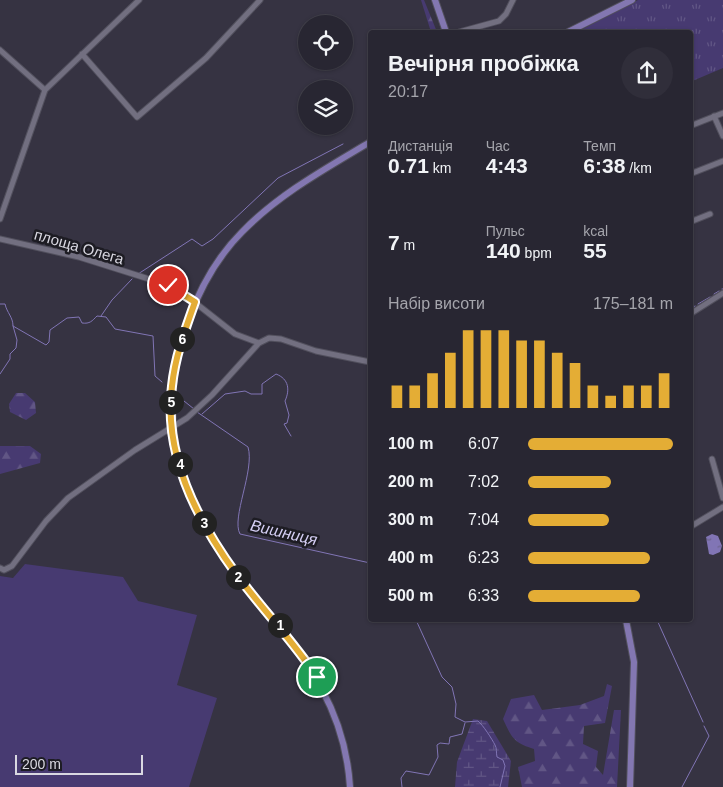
<!DOCTYPE html>
<html lang="uk">
<head>
<meta charset="utf-8">
<style>
  body { margin:0; font-family:Helvetica,sans-serif; background:#302e3a; color:#f1f3f6; height:100vh; display:flex; flex-direction:column; font-size:19px; white-space:nowrap }
  * { box-sizing:border-box; margin:0 }
  p { font-size:16px; color:#a5a5ac }
  .icon { flex:none; width:28px; height:28px; fill:none; stroke:currentColor; stroke-width:2; stroke-linecap:round; stroke-linejoin:round }
  .map { position:relative; flex:1; overflow:hidden }
  .details { position:absolute; left:368px; top:30px; width:325px; height:592px; display:flex; flex-direction:column; background:#282632; border-radius:5px; box-shadow:0 1px 4px #0004,0 0 0 1px #44434d }
  .details>* { flex:none }
  .fabs { position:absolute; left:298px; top:15px; display:grid; gap:10px }
  .fabs a { display:grid; place-items:center; width:55px; height:55px; border-radius:50%; background:#282632; box-shadow:0 1px 4px #0004,0 0 0 1px #44434d; font-size:25px }
  .scale { position:absolute; left:15px; bottom:12px; width:128px; box-sizing:border-box; padding-left:5px; border:2px solid #d9d8e1; border-top:0; font-size:14px; line-height:18px; white-space:nowrap; color:#d9d8e1; -webkit-text-stroke:4px #1d1c23; paint-order:stroke }
  .pin { position:absolute; display:grid; place-items:center; width:42px; height:42px; color:#fff; margin:-21px; border:2px solid #fff; border-radius:50%; box-shadow:0 1px 5px #0007 }
  .km { position:absolute; width:25px; height:25px; margin:-12px; border-radius:50%; background:#222; color:#fff; font-size:14px; line-height:25px; text-align:center }
  .round { display:grid; place-items:center; flex:none; width:52px; height:52px; border-radius:26px; background:#302e3a }
  .overview { display:flex; align-items:center; justify-content:space-between; height:85px; padding:0 20px }
  h1 { font-size:22px; font-weight:800; line-height:38px }
  .metrics { display:grid; grid-template-columns:repeat(3,1fr); gap:8px; height:85px; padding:5px 20px }
  .metrics div { display:grid; align-content:center }
  .metrics b { font-size:21px; font-weight:800 }
  .metrics small { font-size:14px; font-weight:400 }
  .metrics p { font-size:14px }
  .chart { height:140px; padding:10px 20px }
  .chart p { display:flex; justify-content:space-between }
  .chart svg { width:100%; height:90px; margin-top:5px; stroke:#e4ad35; stroke-width:6 }
  ul { padding:0 20px; list-style:none; font-size:16px }
  li { display:grid; grid-template-columns:80px 60px 1fr; align-items:center; height:38px }
  li i { height:12px; border-radius:6px; background:#e4ad35 }
  .map>svg:first-child { display:block }
</style>
</head>
<body>
<div class="map">
<svg width="723" height="787" viewBox="0 0 723 787">
  <defs>
    <pattern id="grass-tufts" width="24" height="20" patternUnits="userSpaceOnUse" patternTransform="scale(1.25)"><rect width="24" height="20" fill="#473a71"/><path d="M3 7l-1-3M5 7V3M7 7l1-3M15 17l-1-3M17 17v-4M19 17l1-3" fill="none" stroke="#615685"/></pattern>
    <pattern id="forest-firs" width="22" height="20" patternUnits="userSpaceOnUse" patternTransform="scale(1.25)"><rect width="22" height="20" fill="#473a71"/><path d="M5 1l3.5 6h-7zM16 11l3.5 6h-7z" fill="#615685"/></pattern>
    <pattern id="wetland-marsh" width="20" height="14" patternUnits="userSpaceOnUse" patternTransform="scale(1.25)"><rect width="20" height="14" fill="#473a71"/><path d="M1 5h8M5 5V1M11 12h8M15 12V8" fill="none" stroke="#615685"/></pattern>
    <pattern id="water-ripples" width="26" height="14" patternUnits="userSpaceOnUse" patternTransform="scale(1.25)"><rect width="26" height="14" fill="#8175b5"/><path d="M2 4q2-2 4 0t4 0M15 11q2-2 4 0t4 0" fill="none" stroke="#6b638d"/></pattern>
  </defs>
  <rect width="100%" height="100%" fill="#363342"/>
  <path fill="url(#grass-tufts)" d="M 638,0 L 723,0 L 723,68 L 690,82 L 690,32 L 577,32 Z"/>
  <path fill="url(#forest-firs)" d="M 421,0 L 424,0 L 437,32 L 431,32 Z
    M 16,393 L 25,393 L 35,402 L 36,413 L 26,420 L 10,412 L 9,404 Z
    M 0,446 L 30,446 L 41,454 L 40,463 L 0,474 Z
    M 607,684 L 612,686 L 605,723 L 584,726 L 583,744 L 598,751 L 596,767 L 603,775 L 614,710 L 621,710 L 617,787 L 522,787 L 518,767 L 535,761 L 534,749 C 513,742 512,738 503,719 L 511,699 L 534,695 L 542,710 L 580,705 L 604,696 Z"/>
  <path fill="url(#wetland-marsh)" d="M 473,719 L 487,721 L 511,761 L 508,787 L 455,787 L 457,762 Z"/>
  <path fill="#473a71" d="M 25,564 L 123,577 L 138,601 L 197,615 L 177,685 L 217,698 L 189,787 L 0,787 L 0,576 L 13,578 Z"/>
  <path fill="url(#water-ripples)" d="M 712,534 L 718,536 L 722,546 L 720,552 L 713,555 L 709,554 L 706,537 Z"/>
  <g fill="none" stroke-linecap="round" stroke-linejoin="round">
    <path stroke="#8175b5" stroke-width="1" d="M 138,274 L 192,239 L 202,246 L 213,239 L 278,178 L 343,144
      M 722,289 L 723,289
      M 714,294 L 719,291
      M 0,304 L 5,304 C 7,313 13,317 13,326 L 46,345 L 49,342 L 50,330 L 67,318 L 79,317 L 82,323 C 90,324 92,321 97,316 L 106,317 L 115,329 L 153,336 L 155,376 L 162,382
      M 698,304 L 710,297
      M 690,309 L 695,306
      M 101,316 L 112,300 L 132,279
      M 0,374 L 10,359 L 10,354 L 16,348 L 17,340 L 13,326
      M 184,401 L 194,409
      M 197,412 L 248,447 C 255,470 231,518 240,534 L 370,563
      M 202,414 L 225,394 L 245,391 L 251,394 L 262,394 L 262,384 L 276,374 C 289,379 290,390 285,401 L 289,415 L 287,423 L 284,424 L 291,436
      M 416,620 L 442,677 L 452,687 L 456,704 L 455,717 L 465,722 L 478,721 C 483,725 492,739 495,745 C 497,748 496,753 497,757 L 503,760 L 505,766 L 500,787
      M 657,620 L 703,722
      M 402,787 L 401,778 L 406,771 L 429,775 L 438,757 L 437,745 L 440,743 L 449,744 L 450,737 L 462,734 L 465,723
      M 682,787 L 709,736 L 704,726"/>
    <g stroke="#52505d" stroke-width="7">
      <path id="minor" d="M 459,32 L 499,21 L 506,14 L 513,0
        M 0,50 L 45,90
        M 82,54 L 137,117 L 206,58 L 260,0
        M 714,116 L 723,136
        M 690,126 L 723,113
        M 690,174 L 723,161
        M 0,219 L 45,90 L 139,0
        M 690,222 L 710,214
        M 0,239 L 79,257 L 168,285 L 179,290 L 235,334 L 259,343
        M 690,314 L 723,293
        M 712,459 L 723,498
        M 690,527 L 723,507
        M 0,568 L 4,570 L 12,566 L 46,521 L 68,498 L 135,450 L 187,418 L 212,395 L 259,343 L 269,338 L 281,339 L 316,351 L 370,362"/>
    </g>
    <g stroke="#52505d" stroke-width="8">
      <path id="major" d="M 435,0 L 446,32
        M 568,32 L 632,0
        M 626,620 L 634,662 L 630,787
        M 350,787 C 343,678 273,631 218,548 C 171,477 159,403 188,321 C 200,288 217,257 242,232 C 279,194 325,169 370,142"/>
    </g>
    <use href="#minor" stroke="#726f80" stroke-width="5"/>
    <use href="#major" stroke="#8377b1" stroke-width="6"/>
  </g>
  <g fill="none" stroke-linecap="round" stroke-linejoin="round">
    <g stroke="#fff" stroke-width="10">
      <path id="route" d="M 168,285 L 195,302 C 185,330 175,357 172,386 C 163,455 198,522 237,575 C 263,610 293,641 317,677"/>
    </g>
    <use href="#route" stroke="#e4ad35" stroke-width="6"/>
  </g>
  <g text-anchor="middle" stroke-width="5" stroke-linejoin="round" paint-order="stroke">
    <g font-size="15" fill="#d9d8e1" stroke="#1d1c23">
      <text transform="translate(79 247) rotate(16)" y="5">площа Олега</text>
    </g>
    <g font-size="16" font-style="italic" fill="#d4cef3" stroke="#1d1c23">
      <text transform="translate(284 532) rotate(13)" y="6">Вишниця</text>
    </g>
  </g>
</svg>
<div class="fabs">
<a><svg class="icon" aria-label="locate" viewBox="0 0 24 24"><circle cx="12" cy="12" r="6"/><path d="M12 2v4M12 18v4M2 12h4M18 12h4"/></svg></a>
<a><svg class="icon" aria-label="layers" viewBox="0 0 24 24"><path d="M12 4l9 5-9 5-9-5zM3 14l9 5 9-5"/></svg></a>
</div>
<div class="scale">200 m</div>
<div class="pin" style="left:317px;top:677px;background:#1e9e55"><svg class="icon" aria-label="arrive" viewBox="0 0 24 24"><path d="M6 21V4h12l-3 4 3 4H6"/></svg></div>
<div class="pin" style="left:168px;top:285px;background:#d93025"><svg class="icon" aria-label="check" viewBox="0 0 24 24"><path d="M5 12l5 5 9-10"/></svg></div>
<b class="km" style="left:280px;top:625px">1</b>
<b class="km" style="left:238px;top:577px">2</b>
<b class="km" style="left:204px;top:523px">3</b>
<b class="km" style="left:180px;top:464px">4</b>
<b class="km" style="left:171px;top:402px">5</b>
<b class="km" style="left:182px;top:339px">6</b>
<section class="details">
<div class="overview"><div><h1>Вечірня пробіжка</h1><p>20:17</p></div><a class="round"><svg class="icon" aria-label="share" viewBox="0 0 24 24"><path d="M12 15V3M7 8l5-5 5 5M5 13v7h14v-7"/></svg></a></div>
<div class="metrics">
<div><p>Дистанція</p><b>0.71<small> km</small></b></div>
<div><p>Час</p><b>4:43</b></div>
<div><p>Темп</p><b>6:38<small> /km</small></b></div>
</div>
<div class="metrics">
<div><b>7<small> m</small></b></div>
<div><p>Пульс</p><b>140<small> bpm</small></b></div>
<div><p>kcal</p><b>55</b></div>
</div>
<div class="chart"><p><span>Набір висоти</span>175–181 m</p>
<svg viewBox="0 0 160 44" preserveAspectRatio="none"><path d="M5 44V33M15 44V33M25 44V27M35 44V17M45 44V6M55 44V6M65 44V6M75 44V11M85 44V11M95 44V17M105 44V22M115 44V33M125 44V38M135 44V33M145 44V33M155 44V27"/></svg>
</div>
<ul>
<li><b>100 m</b>6:07<i style="width:100%"></i></li>
<li><b>200 m</b>7:02<i style="width:57%"></i></li>
<li><b>300 m</b>7:04<i style="width:56%"></i></li>
<li><b>400 m</b>6:23<i style="width:84%"></i></li>
<li><b>500 m</b>6:33<i style="width:77%"></i></li>
</ul>
</section>
</div>
</body>
</html>
